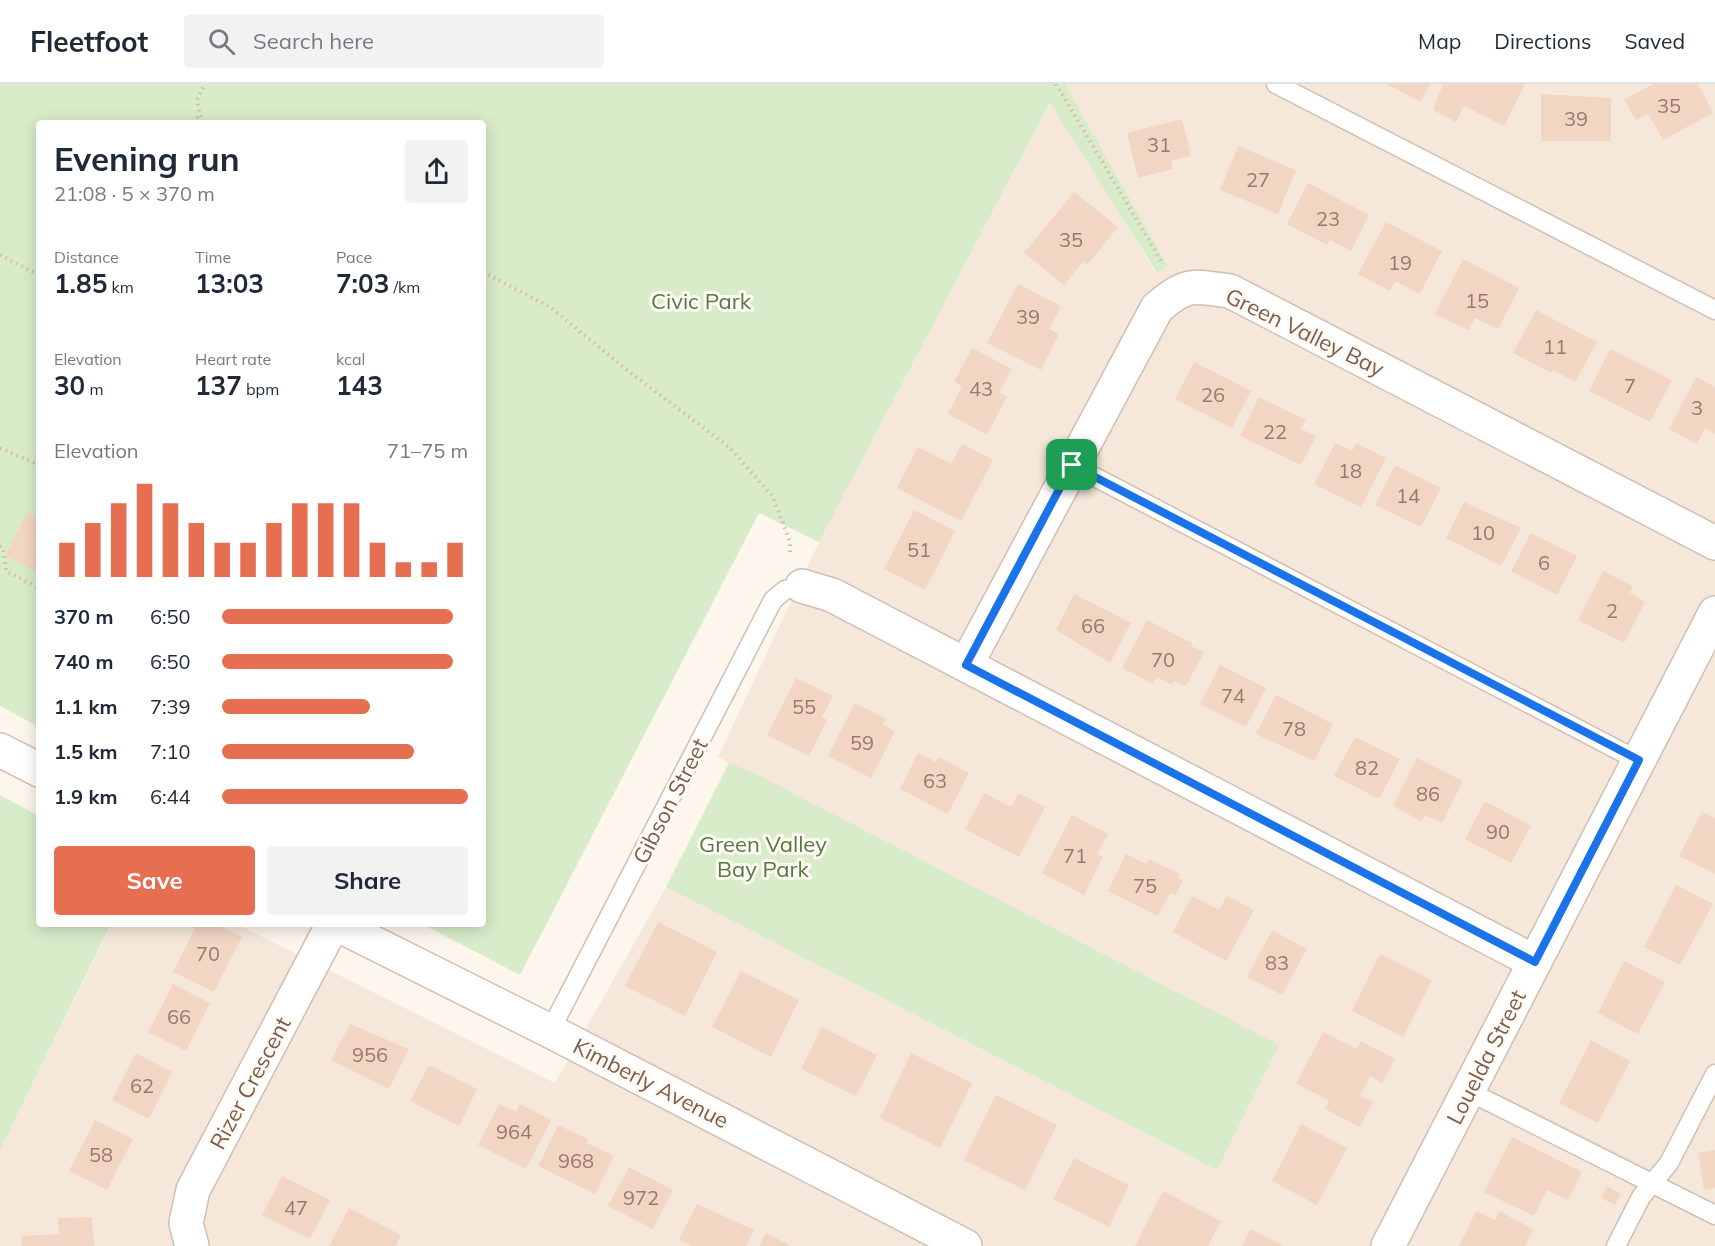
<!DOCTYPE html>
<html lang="en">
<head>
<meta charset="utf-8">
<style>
  body { margin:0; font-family:Mulish,sans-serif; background:#f2f2f3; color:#1f2937; height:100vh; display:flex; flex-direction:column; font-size:22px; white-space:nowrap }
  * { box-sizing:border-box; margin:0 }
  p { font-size:20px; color:#747a83 }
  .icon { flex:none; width:33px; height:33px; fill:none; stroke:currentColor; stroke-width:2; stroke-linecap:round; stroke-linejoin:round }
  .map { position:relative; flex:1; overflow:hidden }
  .panel { position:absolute; left:36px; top:36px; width:450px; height:807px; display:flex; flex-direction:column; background:#fff; border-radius:6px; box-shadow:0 3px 15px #0003 }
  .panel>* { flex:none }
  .pin { position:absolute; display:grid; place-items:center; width:51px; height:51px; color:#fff; margin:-26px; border-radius:12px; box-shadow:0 3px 9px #0006 }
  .round { display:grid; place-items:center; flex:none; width:63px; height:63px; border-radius:6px; background:#f2f2f3 }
  .headline { display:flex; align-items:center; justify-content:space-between; height:102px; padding:0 18px }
  h1 { font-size:33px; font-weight:700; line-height:45px }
  .metrics { display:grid; grid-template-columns:repeat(3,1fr); gap:9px; height:102px; padding:6px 18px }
  .metrics div { display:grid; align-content:center }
  .metrics b { font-size:26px; font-weight:700 }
  .metrics small { font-size:16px; font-weight:400 }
  .metrics p { font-size:16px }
  .chart { height:168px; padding:12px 18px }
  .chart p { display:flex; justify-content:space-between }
  .chart svg { width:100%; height:108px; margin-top:6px; stroke:#e76f51; stroke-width:6 }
  .button { display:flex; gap:12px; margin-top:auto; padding:12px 18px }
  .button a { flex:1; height:69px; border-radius:6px; background:#e76f51; color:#fff; font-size:24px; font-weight:700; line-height:69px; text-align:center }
  .button a+a { background:#f2f2f3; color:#1f2937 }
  ul { padding:0 18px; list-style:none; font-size:20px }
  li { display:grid; grid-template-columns:96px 72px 1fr; align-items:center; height:45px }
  li i { height:15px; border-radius:8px; background:#e76f51 }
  header { display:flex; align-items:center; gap:36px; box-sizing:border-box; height:84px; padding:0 30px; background:#fff; border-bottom:2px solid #e0e1e3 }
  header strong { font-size:28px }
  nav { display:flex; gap:33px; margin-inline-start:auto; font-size:21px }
  .search { width:420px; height:54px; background:#f2f2f3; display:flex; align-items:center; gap:15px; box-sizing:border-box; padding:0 21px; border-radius:6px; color:#747a83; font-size:22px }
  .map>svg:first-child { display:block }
</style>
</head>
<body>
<header>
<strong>Fleetfoot</strong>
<div class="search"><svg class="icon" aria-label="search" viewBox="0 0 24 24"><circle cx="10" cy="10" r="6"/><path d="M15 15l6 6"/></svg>Search here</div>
<nav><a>Map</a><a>Directions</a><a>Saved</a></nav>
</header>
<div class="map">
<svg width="1715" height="1162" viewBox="0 0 1715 1162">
  <rect width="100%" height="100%" fill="#fdf6ec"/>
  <path fill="#f5e8da" d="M 1065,0 L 1715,0 L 1715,1162 L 0,1162 L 0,1066 L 112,840 L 237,840 L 555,999 L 666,803 L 1217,1086 L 729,679 L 718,673 L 819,458 L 1051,18 L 1156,189 L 1168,182 Z"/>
  <path fill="#d8ecc9" d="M 0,0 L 1065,0 L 1168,182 L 1157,189 L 1050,19 L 819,458 L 759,429 L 520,891 L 422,840 L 483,840 L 483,39 L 39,39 L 39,643 L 0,622 Z
    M 729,679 L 754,689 L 1279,961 L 1217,1086 L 666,803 Z
    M 0,711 L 39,732 L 39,840 L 111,840 L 0,1066 Z"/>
  <path fill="#f3d5c3" d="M 1386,0 L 1430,0 L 1421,18 Z
    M 1443,0 L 1525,0 L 1504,42 L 1464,22 L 1456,38 L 1433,26 Z
    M 1653,0 L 1698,0 L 1713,29 L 1663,56 L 1648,30 L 1636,36 L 1624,16 Z
    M 1541,10 L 1611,14 L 1611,57 L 1541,57 Z
    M 1182,35 L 1191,72 L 1171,77 L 1173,85 L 1138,94 L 1127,49 Z
    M 1238,62 L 1296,86 L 1278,130 L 1220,106 Z
    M 1308,99 L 1369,131 L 1351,167 L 1330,156 L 1327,161 L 1287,140 Z
    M 1074,108 L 1118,143 L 1087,181 L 1083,178 L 1064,201 L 1024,169 Z
    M 1386,138 L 1442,167 L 1420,210 L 1395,197 L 1390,207 L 1358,190 Z
    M 1463,175 L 1519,204 L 1498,245 L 1475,234 L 1468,246 L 1435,230 Z
    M 1018,200 L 1061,222 L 1049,245 L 1059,250 L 1041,286 L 987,259 Z
    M 1536,226 L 1597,258 L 1575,298 L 1553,286 L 1551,289 L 1513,269 Z
    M 972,264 L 1012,285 L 999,308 L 1007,313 L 987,351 L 948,330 L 962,302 L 954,298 Z
    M 1610,265 L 1672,296 L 1650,338 L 1589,307 Z
    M 1194,278 L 1251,307 L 1232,344 L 1175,315 Z
    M 1696,293 L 1715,303 L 1715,350 L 1705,344 L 1697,360 L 1669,345 Z
    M 1259,313 L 1306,336 L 1301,345 L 1316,352 L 1301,381 L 1240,352 Z
    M 1335,359 L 1352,367 L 1356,359 L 1386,374 L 1361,423 L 1314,400 Z
    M 962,360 L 993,376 L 961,437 L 897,404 L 918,363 L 951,380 Z
    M 1395,381 L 1441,404 L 1421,443 L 1375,421 Z
    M 1464,418 L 1521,444 L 1501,482 L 1446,454 Z
    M 914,426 L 955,447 L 925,506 L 884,485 Z
    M 27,428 L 39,434 L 39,489 L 5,472 Z
    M 1531,449 L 1577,472 L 1557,511 L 1511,487 Z
    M 1603,487 L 1633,502 L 1630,509 L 1645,518 L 1624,559 L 1578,536 Z
    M 1074,510 L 1131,539 L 1110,579 L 1056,546 Z
    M 1147,536 L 1192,559 L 1191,562 L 1204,568 L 1186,602 L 1174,597 L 1172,601 L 1157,593 L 1153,600 L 1122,584 Z
    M 1220,581 L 1266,604 L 1246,643 L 1200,620 Z
    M 796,594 L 833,612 L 822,633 L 827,636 L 809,672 L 767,651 Z
    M 1276,611 L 1333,640 L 1314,677 L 1256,650 Z
    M 855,619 L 886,635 L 883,641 L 895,647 L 871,694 L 828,672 Z
    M 1355,653 L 1400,675 L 1379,715 L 1334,692 Z
    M 918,669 L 936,678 L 939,673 L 969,689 L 948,730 L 900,705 Z
    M 1417,674 L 1463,697 L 1442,739 L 1425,731 L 1422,738 L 1393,722 Z
    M 984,709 L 1011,723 L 1019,709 L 1045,723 L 1019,773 L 965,745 Z
    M 1485,717 L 1531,742 L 1511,779 L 1465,755 Z
    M 1702,728 L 1715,734 L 1715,790 L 1679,772 Z
    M 1072,731 L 1108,750 L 1097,770 L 1103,773 L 1084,811 L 1042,789 Z
    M 1126,770 L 1146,780 L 1149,775 L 1180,790 L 1177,794 L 1183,796 L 1175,812 L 1170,809 L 1158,832 L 1108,807 Z
    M 1676,801 L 1713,820 L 1680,881 L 1644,863 Z
    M 1192,812 L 1219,826 L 1227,812 L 1254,826 L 1226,877 L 1173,848 Z
    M 658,838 L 717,868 L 685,932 L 625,902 Z
    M 197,840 L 216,840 L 242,853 L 214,908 L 173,888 Z
    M 1272,846 L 1307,865 L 1282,911 L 1247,893 Z
    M 1380,870 L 1432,896 L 1403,953 L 1352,927 Z
    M 1624,877 L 1665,898 L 1638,950 L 1598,929 Z
    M 741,887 L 799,916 L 771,973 L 712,943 Z
    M 173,900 L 210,919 L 186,967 L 148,948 Z
    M 350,940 L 409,965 L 389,1005 L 331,976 Z
    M 822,943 L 877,971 L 856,1012 L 801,985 Z
    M 1323,948 L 1357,965 L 1361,957 L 1395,975 L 1382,999 L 1370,992 L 1360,1012 L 1373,1018 L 1360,1043 L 1325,1025 L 1329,1016 L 1296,1000 Z
    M 1591,956 L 1630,977 L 1598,1039 L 1559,1019 Z
    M 136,969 L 172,988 L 149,1035 L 112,1016 Z
    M 911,969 L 972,999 L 940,1064 L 880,1034 Z
    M 429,981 L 477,1005 L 459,1042 L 410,1017 Z
    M 996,1011 L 1057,1041 L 1025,1106 L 964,1076 Z
    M 499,1020 L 516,1028 L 520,1020 L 551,1036 L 526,1085 L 478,1061 Z
    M 95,1036 L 133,1055 L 107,1106 L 69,1087 Z
    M 1301,1040 L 1347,1064 L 1317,1121 L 1272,1097 Z
    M 558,1041 L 588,1055 L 587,1059 L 614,1072 L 595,1110 L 538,1082 Z
    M 1512,1053 L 1582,1088 L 1568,1116 L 1547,1106 L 1534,1132 L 1484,1108 Z
    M 1715,1066 L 1715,1104 L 1704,1106 L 1698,1069 Z
    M 1074,1074 L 1129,1101 L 1109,1143 L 1053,1115 Z
    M 629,1083 L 673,1106 L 653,1145 L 608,1122 Z
    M 282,1092 L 330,1116 L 310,1155 L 262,1131 Z
    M 1607,1102 L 1621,1110 L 1615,1121 L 1601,1114 Z
    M 1163,1107 L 1221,1137 L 1208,1162 L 1135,1162 Z
    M 697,1120 L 754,1146 L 746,1162 L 692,1162 L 679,1155 Z
    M 349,1124 L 401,1151 L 395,1162 L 329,1162 Z
    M 1476,1127 L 1495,1136 L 1499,1127 L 1533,1145 L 1525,1162 L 1459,1162 Z
    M 92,1133 L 94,1162 L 22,1162 L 21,1152 L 59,1150 L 58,1134 Z
    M 1250,1145 L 1284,1162 L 1242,1162 Z
    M 766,1149 L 791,1162 L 759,1162 Z"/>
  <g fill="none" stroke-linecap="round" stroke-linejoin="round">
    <g stroke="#d1beb0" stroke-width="21">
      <path id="lane" d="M 1276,0 L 1715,226
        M 1072,381 L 1639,677
        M 550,947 L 773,516 L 785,506 L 802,502
        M 1468,1007 L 1715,1131
        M 1616,1162 L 1641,1113 L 1669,1079 L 1715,990"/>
    </g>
    <g stroke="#d1beb0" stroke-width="36">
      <path id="street" d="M 802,502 L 832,511 L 1535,878
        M 966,581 L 1157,224 C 1187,198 1192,202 1230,207 L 1715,459
        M 0,666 L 39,686
        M 336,840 L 550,947 L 965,1162
        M 192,1162 L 186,1139 L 193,1106 L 333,840
        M 1388,1162 L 1715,529"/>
    </g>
    <path stroke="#d9b8a5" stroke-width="4" stroke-dasharray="1.5 4.5" stroke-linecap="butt" d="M 1056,0 L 1163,180
      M 193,39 L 200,30
      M 202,39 L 197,16 L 205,0
      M 0,171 L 39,191
      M 483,188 L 550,223 L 627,286 L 730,364 L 773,413 L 790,458 L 790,472
      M 0,364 L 39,381
      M 0,462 L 3,464 L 6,487 L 39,504"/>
    <use href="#lane" stroke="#fff" stroke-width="18"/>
    <use href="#street" stroke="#fff" stroke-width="33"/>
  </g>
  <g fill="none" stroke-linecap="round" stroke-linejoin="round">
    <g stroke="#fff" stroke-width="12">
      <path id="route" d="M 1072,381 L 1639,676 L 1535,878 L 966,581 Z"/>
    </g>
    <use href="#route" stroke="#1a73e8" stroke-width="8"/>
  </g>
  <g text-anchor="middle" stroke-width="6" stroke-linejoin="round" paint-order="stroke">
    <g font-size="20" fill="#987a6a">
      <text x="1669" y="29">35</text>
      <text x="1576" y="42">39</text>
      <text x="1159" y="68">31</text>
      <text x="1258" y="103">27</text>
      <text x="1328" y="142">23</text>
      <text x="1071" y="163">35</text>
      <text x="1400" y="186">19</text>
      <text x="1477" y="224">15</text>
      <text x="1028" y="240">39</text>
      <text x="1555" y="270">11</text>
      <text x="1630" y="309">7</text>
      <text x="981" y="312">43</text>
      <text x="1213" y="318">26</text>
      <text x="1697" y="331">3</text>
      <text x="1275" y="355">22</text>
      <text x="1350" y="394">18</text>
      <text x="1408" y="419">14</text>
      <text x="1483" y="456">10</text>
      <text x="919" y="473">51</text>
      <text x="1544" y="486">6</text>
      <text x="1612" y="534">2</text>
      <text x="1093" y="549">66</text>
      <text x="1163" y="583">70</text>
      <text x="1233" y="619">74</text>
      <text x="804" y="630">55</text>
      <text x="1294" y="652">78</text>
      <text x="862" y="666">59</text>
      <text x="1367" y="691">82</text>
      <text x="935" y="704">63</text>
      <text x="1428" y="717">86</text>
      <text x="1498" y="755">90</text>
      <text x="1075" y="779">71</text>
      <text x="1145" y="809">75</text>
      <text x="208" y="877">70</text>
      <text x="1277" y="886">83</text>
      <text x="179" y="940">66</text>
      <text x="370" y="978">956</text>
      <text x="142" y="1009">62</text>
      <text x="514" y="1055">964</text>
      <text x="101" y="1078">58</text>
      <text x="576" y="1084">968</text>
      <text x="641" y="1121">972</text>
      <text x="296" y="1131">47</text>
    </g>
    <g font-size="22" fill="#537a41" stroke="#fffaf3">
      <text x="701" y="225">Civic Park</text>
      <text x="763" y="768">Green Valley<tspan x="763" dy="25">Bay Park</tspan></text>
    </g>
    <g font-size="22" fill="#7a5c4d" stroke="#fffaf3">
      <text transform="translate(1305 248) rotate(26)" y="8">Green Valley Bay</text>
      <text transform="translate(670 717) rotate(-63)" y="8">Gibson Street</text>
      <text transform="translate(1486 973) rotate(-63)" y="8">Louelda Street</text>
      <text transform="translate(250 999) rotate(-62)" y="8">Rizer Crescent</text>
      <text transform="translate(651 999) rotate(27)" y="8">Kimberly Avenue</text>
    </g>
  </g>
</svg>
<div class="pin" style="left:1072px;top:381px;background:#1e9e55"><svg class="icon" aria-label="arrive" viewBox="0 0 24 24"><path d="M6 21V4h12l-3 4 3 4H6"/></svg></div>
<section class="panel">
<div class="headline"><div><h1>Evening run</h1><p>21:08 · 5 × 370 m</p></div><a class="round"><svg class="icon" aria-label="share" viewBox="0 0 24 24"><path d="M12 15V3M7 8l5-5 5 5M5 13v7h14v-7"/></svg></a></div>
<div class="metrics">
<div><p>Distance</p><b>1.85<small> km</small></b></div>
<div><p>Time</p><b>13:03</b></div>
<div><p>Pace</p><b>7:03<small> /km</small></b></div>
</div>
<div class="metrics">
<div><p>Elevation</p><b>30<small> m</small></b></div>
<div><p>Heart rate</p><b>137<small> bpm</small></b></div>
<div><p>kcal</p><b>143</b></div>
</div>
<div class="chart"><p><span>Elevation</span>71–75 m</p>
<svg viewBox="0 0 160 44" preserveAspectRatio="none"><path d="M5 44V30M15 44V22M25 44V14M35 44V6M45 44V14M55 44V22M65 44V30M75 44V30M85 44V22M95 44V14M105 44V14M115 44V14M125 44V30M135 44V38M145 44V38M155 44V30"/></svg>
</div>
<ul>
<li><b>370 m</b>6:50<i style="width:94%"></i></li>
<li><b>740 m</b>6:50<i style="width:94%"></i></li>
<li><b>1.1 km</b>7:39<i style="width:60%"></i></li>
<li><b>1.5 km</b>7:10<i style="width:78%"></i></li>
<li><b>1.9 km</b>6:44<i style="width:100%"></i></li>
</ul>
<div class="button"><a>Save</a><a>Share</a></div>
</section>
</div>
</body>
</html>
